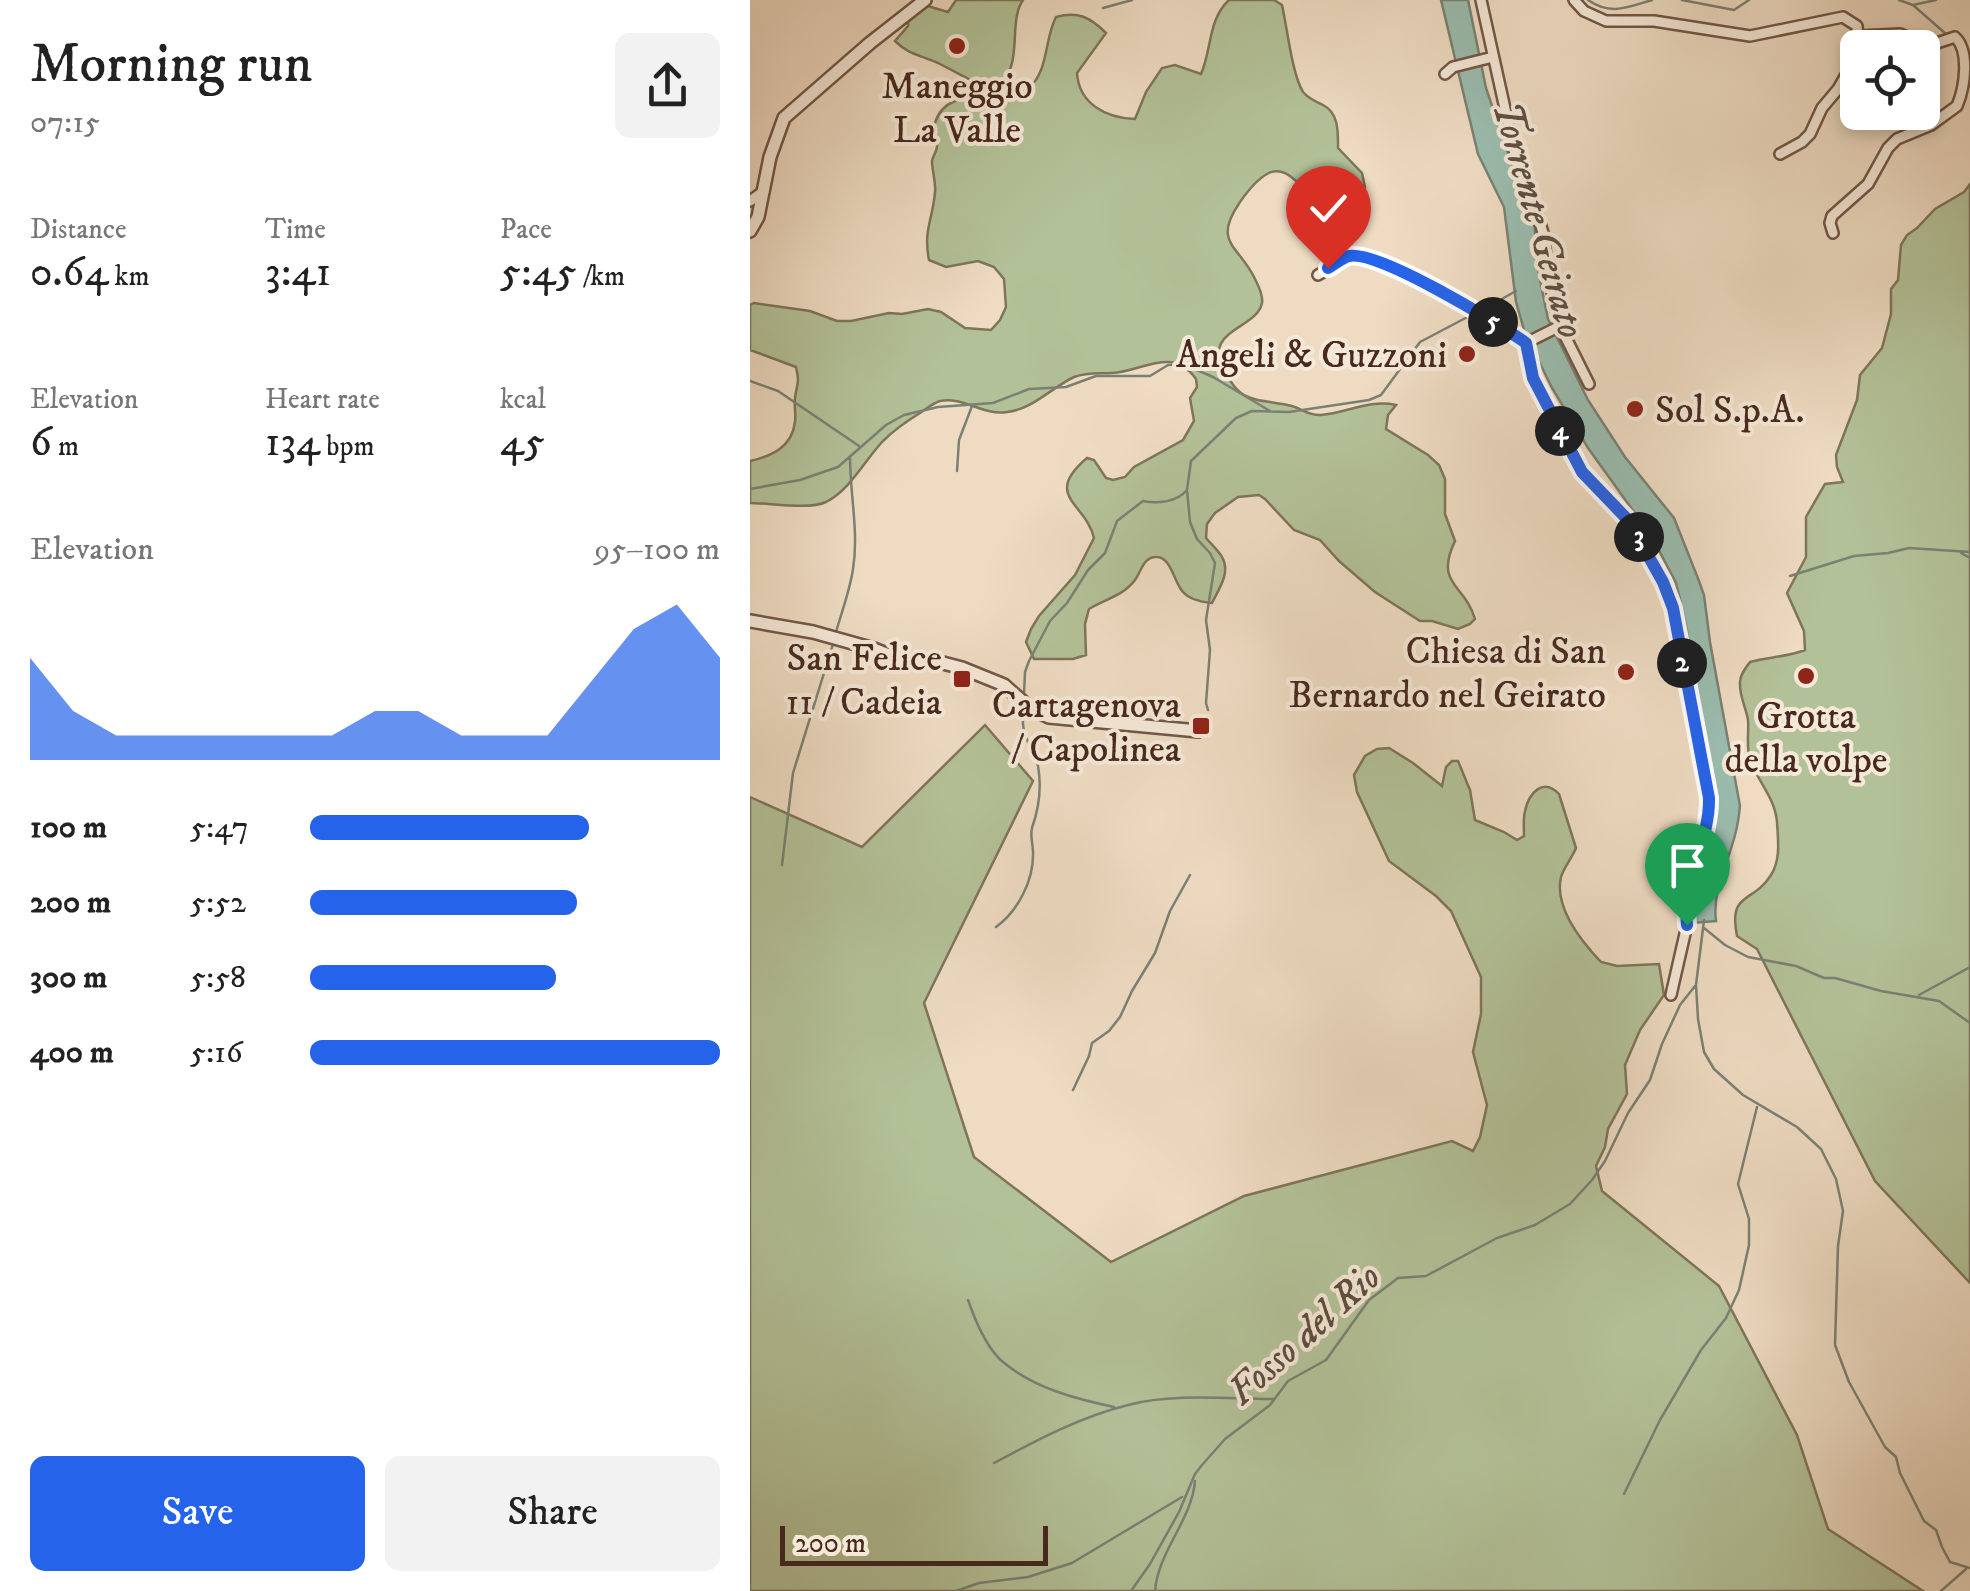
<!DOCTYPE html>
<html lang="en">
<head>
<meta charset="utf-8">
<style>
  body { margin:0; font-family:"IM FELL DW Pica",serif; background:#f2f2f2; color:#222; height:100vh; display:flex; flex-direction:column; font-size:38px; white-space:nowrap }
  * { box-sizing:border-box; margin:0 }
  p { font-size:32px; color:#767676 }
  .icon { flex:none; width:55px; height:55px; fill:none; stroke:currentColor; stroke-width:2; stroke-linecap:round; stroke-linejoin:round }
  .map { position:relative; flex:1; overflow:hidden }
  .side { display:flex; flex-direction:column; background:#fff; width:750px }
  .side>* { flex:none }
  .buttons { position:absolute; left:1090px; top:30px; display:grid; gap:20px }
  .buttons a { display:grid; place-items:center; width:100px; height:100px; border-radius:15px; background:#fff; box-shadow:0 5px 15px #0003; font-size:50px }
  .scale { position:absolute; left:30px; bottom:25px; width:268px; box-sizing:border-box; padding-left:10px; border:5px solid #49291d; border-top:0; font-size:28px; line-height:35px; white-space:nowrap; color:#49291d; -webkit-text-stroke:8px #f4e8d7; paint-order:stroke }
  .pin { position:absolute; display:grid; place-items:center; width:85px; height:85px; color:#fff; margin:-102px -42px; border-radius:50% 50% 50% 0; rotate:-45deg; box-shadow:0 0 10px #0007 }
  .pin .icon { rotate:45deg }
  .km { position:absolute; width:50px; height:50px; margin:-25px; border-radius:50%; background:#222; color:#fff; font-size:28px; line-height:50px; text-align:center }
  .round { display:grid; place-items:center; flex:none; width:105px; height:105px; border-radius:15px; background:#f2f2f2 }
  .overview { display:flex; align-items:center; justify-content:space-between; height:170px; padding:0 30px }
  h1 { font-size:55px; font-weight:600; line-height:75px }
  .stats { display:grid; grid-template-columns:repeat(3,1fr); gap:15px; height:170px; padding:10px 30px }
  .stats div { display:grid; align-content:center }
  .stats b { font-size:42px; font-weight:600 }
  .stats small { font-size:28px; font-weight:400 }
  .stats p { font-size:28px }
  .chart { height:280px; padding:20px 30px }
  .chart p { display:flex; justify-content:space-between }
  .chart svg { width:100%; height:180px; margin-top:10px; fill:#2563eb; opacity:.7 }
  .primary-button { display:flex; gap:20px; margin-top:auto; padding:20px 30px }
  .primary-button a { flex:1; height:115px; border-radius:15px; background:#2563eb; color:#fff; font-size:40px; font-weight:600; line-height:115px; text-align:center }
  .primary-button a+a { background:#f2f2f2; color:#222 }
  ul { padding:0 30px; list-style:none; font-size:32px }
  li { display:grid; grid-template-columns:160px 120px 1fr; align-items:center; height:75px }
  li i { height:25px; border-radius:12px; background:#2563eb }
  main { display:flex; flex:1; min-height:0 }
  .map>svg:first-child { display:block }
</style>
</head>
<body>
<main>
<section class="side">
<div class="overview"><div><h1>Morning run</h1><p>07:15</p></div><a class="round"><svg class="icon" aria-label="share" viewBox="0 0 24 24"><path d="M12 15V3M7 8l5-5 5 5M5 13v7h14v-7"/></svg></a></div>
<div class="stats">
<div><p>Distance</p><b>0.64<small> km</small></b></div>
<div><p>Time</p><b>3:41</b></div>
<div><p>Pace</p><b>5:45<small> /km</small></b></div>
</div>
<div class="stats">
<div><p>Elevation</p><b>6<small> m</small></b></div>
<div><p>Heart rate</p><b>134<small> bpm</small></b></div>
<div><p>kcal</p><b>45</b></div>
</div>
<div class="chart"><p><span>Elevation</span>95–100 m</p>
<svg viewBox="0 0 160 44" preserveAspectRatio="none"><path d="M0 44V19L10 32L20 38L30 38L40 38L50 38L60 38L70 38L80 32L90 32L100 38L110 38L120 38L130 25L140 12L150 6L160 19V44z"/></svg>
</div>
<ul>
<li><b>100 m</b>5:47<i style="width:68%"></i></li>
<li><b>200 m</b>5:52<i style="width:65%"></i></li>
<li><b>300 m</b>5:58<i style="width:60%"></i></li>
<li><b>400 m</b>5:16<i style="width:100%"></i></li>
</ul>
<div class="primary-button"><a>Save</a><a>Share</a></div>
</section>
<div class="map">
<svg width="1220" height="1591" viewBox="0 0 1220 1591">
  <rect width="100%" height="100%" fill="#eedbc2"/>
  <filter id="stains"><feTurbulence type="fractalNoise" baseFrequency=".002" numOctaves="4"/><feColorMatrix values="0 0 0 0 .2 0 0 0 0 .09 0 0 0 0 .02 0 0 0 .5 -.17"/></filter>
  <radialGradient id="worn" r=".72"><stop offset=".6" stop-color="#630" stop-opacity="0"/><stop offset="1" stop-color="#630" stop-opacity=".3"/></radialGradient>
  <path fill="#b3c198" stroke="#7e755a" stroke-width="2.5" d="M 206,0 L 273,0 C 262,15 267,44 262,63 C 260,73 252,84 247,93 C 226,84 208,73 188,63 C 171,55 159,55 145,41 L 158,26 L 158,18 L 174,5 L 198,12 Z
    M 479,0 L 524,0 L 532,5 C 537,27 542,74 553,92 C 559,99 565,101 573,105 C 589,113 588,132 588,148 L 612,173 L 615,187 C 564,238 549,155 517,174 C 506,180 497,192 490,202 C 461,244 490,245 506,281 C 509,287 513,297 512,303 C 507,330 447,330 477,375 C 481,382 484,388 491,393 C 505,403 525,401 542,406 C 552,409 560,416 571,415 C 597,413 619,399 646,405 L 638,415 L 636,429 L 678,455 L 689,465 L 695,479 L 695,514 L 705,541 C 684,585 715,584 725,619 L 720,624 L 708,629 L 682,621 L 670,621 L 625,592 L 589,561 L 570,540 L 544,530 L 515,499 L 509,495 L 488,497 L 465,513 L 457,524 L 456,538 C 461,544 468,550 472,557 C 481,572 469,589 462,603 C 452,602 440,600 433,592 C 424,583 421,555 405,557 C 393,558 391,572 385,580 C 373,596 355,599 339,609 L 335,624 L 336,655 L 323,659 L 284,659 L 276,642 L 281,629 L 289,616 L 325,575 L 344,538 C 336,503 292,496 337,458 L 344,460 L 356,478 L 363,480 L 375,477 L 384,467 L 433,440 L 444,421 L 440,398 L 447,387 L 446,379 C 422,345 392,372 362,373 C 348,374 338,372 324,377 C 301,388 283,409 257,412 C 233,416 213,396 190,401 C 183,403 176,409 170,413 C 157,421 144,430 133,441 C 115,460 100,490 76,502 C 59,510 20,503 0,503 L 0,461 C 22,456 42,447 45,422 C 46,414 44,406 45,398 C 47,382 50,385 46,367 L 0,350 L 0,305 L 4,303 L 60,311 L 87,321 L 101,321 L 139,313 L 152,314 L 178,309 L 191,312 L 215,328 L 241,330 L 250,320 L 256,307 L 254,279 L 244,267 L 228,261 L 196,267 L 179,260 C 173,230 183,219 185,192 C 186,181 182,171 182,161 C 183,156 187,151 187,146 C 187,138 183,132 185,123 C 188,113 195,105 205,101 C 229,89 258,107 279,88 C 299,70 294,40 306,17 C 328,11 340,17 356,33 L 327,73 C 329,104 356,118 385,119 L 396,92 L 412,68 L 425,65 L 451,74 C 462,49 458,19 479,0 Z
    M 1220,184 L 1220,1283 L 1125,1181 L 1007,949 L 987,936 C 978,891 1003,904 1021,875 C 1031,859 1028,840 1027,822 C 1025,797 1007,781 1000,759 C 996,747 999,732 998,720 C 996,707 989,696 990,682 C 990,675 995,669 1000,662 C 1018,657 1037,657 1055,650 L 1054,631 L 1037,593 L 1056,557 L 1056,517 L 1075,484 L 1093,482 L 1087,467 L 1086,455 L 1107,400 L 1110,375 L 1132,348 L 1141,314 L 1141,289 L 1148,280 L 1151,245 L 1157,235 L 1167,228 L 1185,209 L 1214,192 Z
    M 235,725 L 283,781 L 174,1003 L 224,1157 L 361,1262 L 494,1196 L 702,1141 L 723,1151 L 730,1137 L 737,1105 L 723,1052 L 731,1014 L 731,977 L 701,911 L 686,896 L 639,861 L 607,792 L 604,775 L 615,756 L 627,749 L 639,748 L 663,763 L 692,786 L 696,767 L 702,761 L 708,761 L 720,790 L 725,820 L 754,832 L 767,840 L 774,836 C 774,828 773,819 775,811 C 779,793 793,777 809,794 L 826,848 C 822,858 814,867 811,877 C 804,907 832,942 851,962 L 867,966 L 909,964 L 914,995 L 890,1030 L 875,1065 L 877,1094 L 858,1129 L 855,1147 L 846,1166 L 852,1191 L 969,1286 L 1047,1435 L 1078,1529 L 1173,1591 L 0,1591 L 0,797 L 112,847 Z"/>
  <path fill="#9abcae" stroke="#7a8174" stroke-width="2.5" d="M 691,0 L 718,0 L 736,88 L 762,165 L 774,186 L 785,229 L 787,265 L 798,319 L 838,400 L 875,457 L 924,518 L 949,581 L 954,595 L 960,642 L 990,806 C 989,815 988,823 986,831 C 979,862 962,889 966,921 L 941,923 L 942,913 L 938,912 L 961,822 L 963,800 L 951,752 L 950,719 L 936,625 L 926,583 L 902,537 L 838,448 L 802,388 L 775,333 L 766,302 L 754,207 L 728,154 Z"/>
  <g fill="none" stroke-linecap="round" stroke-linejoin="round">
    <path stroke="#7a8174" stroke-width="2.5" d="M 838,0 C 861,16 878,7 902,0
      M 932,0 L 984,10 L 999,0
      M 1149,0 L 1163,5 L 1186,0
      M 1163,5 L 1196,34
      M 353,8 L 382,0
      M 734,309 L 766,291
      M 0,381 L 28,391 L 109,446
      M 207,471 L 209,440 L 222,406
      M 0,489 L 50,480 L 88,467 L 136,425 L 154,415 L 188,407 L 243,403 L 279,389 L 316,387 L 346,376 L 400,376 L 418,365 L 433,364 L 463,377 L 520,411
      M 1211,553 L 1220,558
      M 1040,576 L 1104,556 L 1138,553 L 1159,548 L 1220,552
      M 86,632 C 92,611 100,590 103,569 C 109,532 100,495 100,457
      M 274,693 L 275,672 L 279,661 L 300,621 L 317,603 L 338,570 L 355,553 L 367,521 L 393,501 C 408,504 427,502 437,490
      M 458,710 L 456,703 L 460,650 L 456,620 L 465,563 L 460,553 L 447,539 L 440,522 L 437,490 L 441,461 L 486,418 L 502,411 L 539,412 L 619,400 L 631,395 L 670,342 L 727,312
      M 32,865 L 43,773 L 83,644
      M 954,920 L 946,985 L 948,1019 L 954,1052 L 964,1069 L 993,1095 L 1047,1127 L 1071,1149 L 1086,1179 L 1093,1211 L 1088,1246 L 1085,1345 L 1099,1382 L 1135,1447 L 1146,1457 L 1150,1473 L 1174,1521 L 1186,1530 L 1192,1547 L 1200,1562 L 1220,1568
      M 246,927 C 268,911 284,880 283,852 C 283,844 280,837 282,828 C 289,808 292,788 288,766 C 285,751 276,743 274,730 C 272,723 273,714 273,706
      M 954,928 L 975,945 L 998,957 L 1046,966 L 1074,978 L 1085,978 L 1131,991 L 1189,1001 L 1220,1023
      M 1169,995 L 1220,967
      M 323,1090 L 339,1056 L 342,1043 L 359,1031 L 370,1017 L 382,991 L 405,953 L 420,911 L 440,875
      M 218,1300 C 225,1320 236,1348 253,1362 C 284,1388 326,1399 364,1407
      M 244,1463 C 287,1440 330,1417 378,1405 C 424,1393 477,1399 524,1399
      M 874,1494 L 910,1420 L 951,1350 L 976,1318 L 989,1290 L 999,1245 L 999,1219 L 988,1184 L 1007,1107
      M 206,1591 L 229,1583 L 278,1577 L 322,1563 L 432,1497
      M 381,1591 L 400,1564 L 429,1512 L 445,1474 L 452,1465 L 475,1439 L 520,1405 L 538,1381 L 576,1360 L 619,1300 L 648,1278 L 676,1276 L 747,1238 L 785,1225 L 820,1204 L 842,1180 L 855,1161 L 878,1113 L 900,1080 L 912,1044 L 930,1005 L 945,986
      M 405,1591 C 408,1551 442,1520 445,1481
      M 1191,1591 L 1216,1569"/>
    <g stroke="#725646" stroke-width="14">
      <path id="minor" d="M 731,0 L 765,154 L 779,187 L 794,236 L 797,271 L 810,326 L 839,384
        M 824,0 L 834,11 L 856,21 L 904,21 L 1000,36 L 1093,17 L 1107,26 L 1109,48
        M 695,74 L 703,67 L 743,57
        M 1030,154 L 1052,142 L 1060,134 L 1072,108 L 1088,89 L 1108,54
        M 0,201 L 14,191
        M 1083,233 L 1080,223 L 1082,216 L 1118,184 L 1138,148 L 1147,139 L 1181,125 L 1207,106 C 1215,87 1220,51 1205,37 L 1181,45 L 1175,44 L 1150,34 L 1109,36
        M 568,275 L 600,256 C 642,257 741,317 776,343 L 783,378 L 824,458 L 839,480 L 879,520 L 899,554 L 923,607 L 959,806 L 958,821 L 944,869 L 936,911 L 937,925 L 921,995
        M 776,343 L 810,326"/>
    </g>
    <g stroke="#725646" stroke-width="16">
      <path id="tertiary" d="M 0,231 L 8,217 L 20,157 L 34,118 L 120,43 L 175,0
        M 0,621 L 63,632 L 124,649 L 156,662 L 193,663 L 212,668 L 254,685 L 279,707 L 299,717 L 448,731"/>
    </g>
    <use href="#minor" stroke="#f4e8d7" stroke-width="9"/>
    <use href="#tertiary" stroke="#f4e8d7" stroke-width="11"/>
  </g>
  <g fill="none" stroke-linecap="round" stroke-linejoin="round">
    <g stroke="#fff" stroke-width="20">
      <path id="route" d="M 578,268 C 585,264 592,258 599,256 C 628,250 750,324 776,343 L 783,378 L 832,472 L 878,520 L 913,582 L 923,608 L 959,798 C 960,841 932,881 937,925"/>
    </g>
    <use href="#route" stroke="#2563eb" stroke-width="12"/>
  </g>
  <g fill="#8f2418" stroke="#f4e8d7" stroke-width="4">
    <circle cx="207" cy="46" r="10"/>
    <circle cx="717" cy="354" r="10"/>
    <circle cx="885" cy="409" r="10"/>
    <circle cx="876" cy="672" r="10"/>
    <circle cx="1056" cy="676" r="10"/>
    <rect x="202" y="669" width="20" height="20" rx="5"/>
    <rect x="441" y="716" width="20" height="20" rx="5"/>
  </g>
  <g text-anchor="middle" stroke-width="8" stroke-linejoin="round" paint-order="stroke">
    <g font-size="38" fill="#49291d" stroke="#f4e8d7" text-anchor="end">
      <text x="207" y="98" text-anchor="middle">Maneggio<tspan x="207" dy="44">La Valle</tspan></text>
      <text x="697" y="367">Angeli &amp; Guzzoni</text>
      <text x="905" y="422" text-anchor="start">Sol S.p.A.</text>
      <text x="856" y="663">Chiesa di San<tspan x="856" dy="44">Bernardo nel Geirato</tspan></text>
      <text x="192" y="670">San Felice<tspan x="192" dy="44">11 / Cadeia</tspan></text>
      <text x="431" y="717">Cartagenova<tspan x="431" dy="44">/ Capolinea</tspan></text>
      <text x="1056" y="728" text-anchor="middle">Grotta<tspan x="1056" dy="44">della volpe</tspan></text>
    </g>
    <g font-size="40" font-style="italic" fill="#5d4e41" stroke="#f4e8d7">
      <text transform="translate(790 219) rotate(74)" y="14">Torrente Geirato</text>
      <text transform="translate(553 1333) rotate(-42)" y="14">Fosso del Rio</text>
    </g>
  </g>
  <rect width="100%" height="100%" filter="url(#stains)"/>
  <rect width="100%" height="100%" fill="url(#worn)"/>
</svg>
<div class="buttons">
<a><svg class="icon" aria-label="locate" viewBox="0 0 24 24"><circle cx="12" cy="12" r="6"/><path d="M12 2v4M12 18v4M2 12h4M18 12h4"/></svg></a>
</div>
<div class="scale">200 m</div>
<div class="pin" style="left:937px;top:925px;background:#1e9e55"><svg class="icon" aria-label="arrive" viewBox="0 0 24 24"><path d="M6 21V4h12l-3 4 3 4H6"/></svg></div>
<div class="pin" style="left:578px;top:268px;background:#d93025"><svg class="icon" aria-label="check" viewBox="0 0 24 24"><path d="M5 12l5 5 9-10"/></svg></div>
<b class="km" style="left:932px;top:663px">2</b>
<b class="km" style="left:889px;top:537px">3</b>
<b class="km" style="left:810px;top:431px">4</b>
<b class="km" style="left:743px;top:322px">5</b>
</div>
</main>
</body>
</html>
